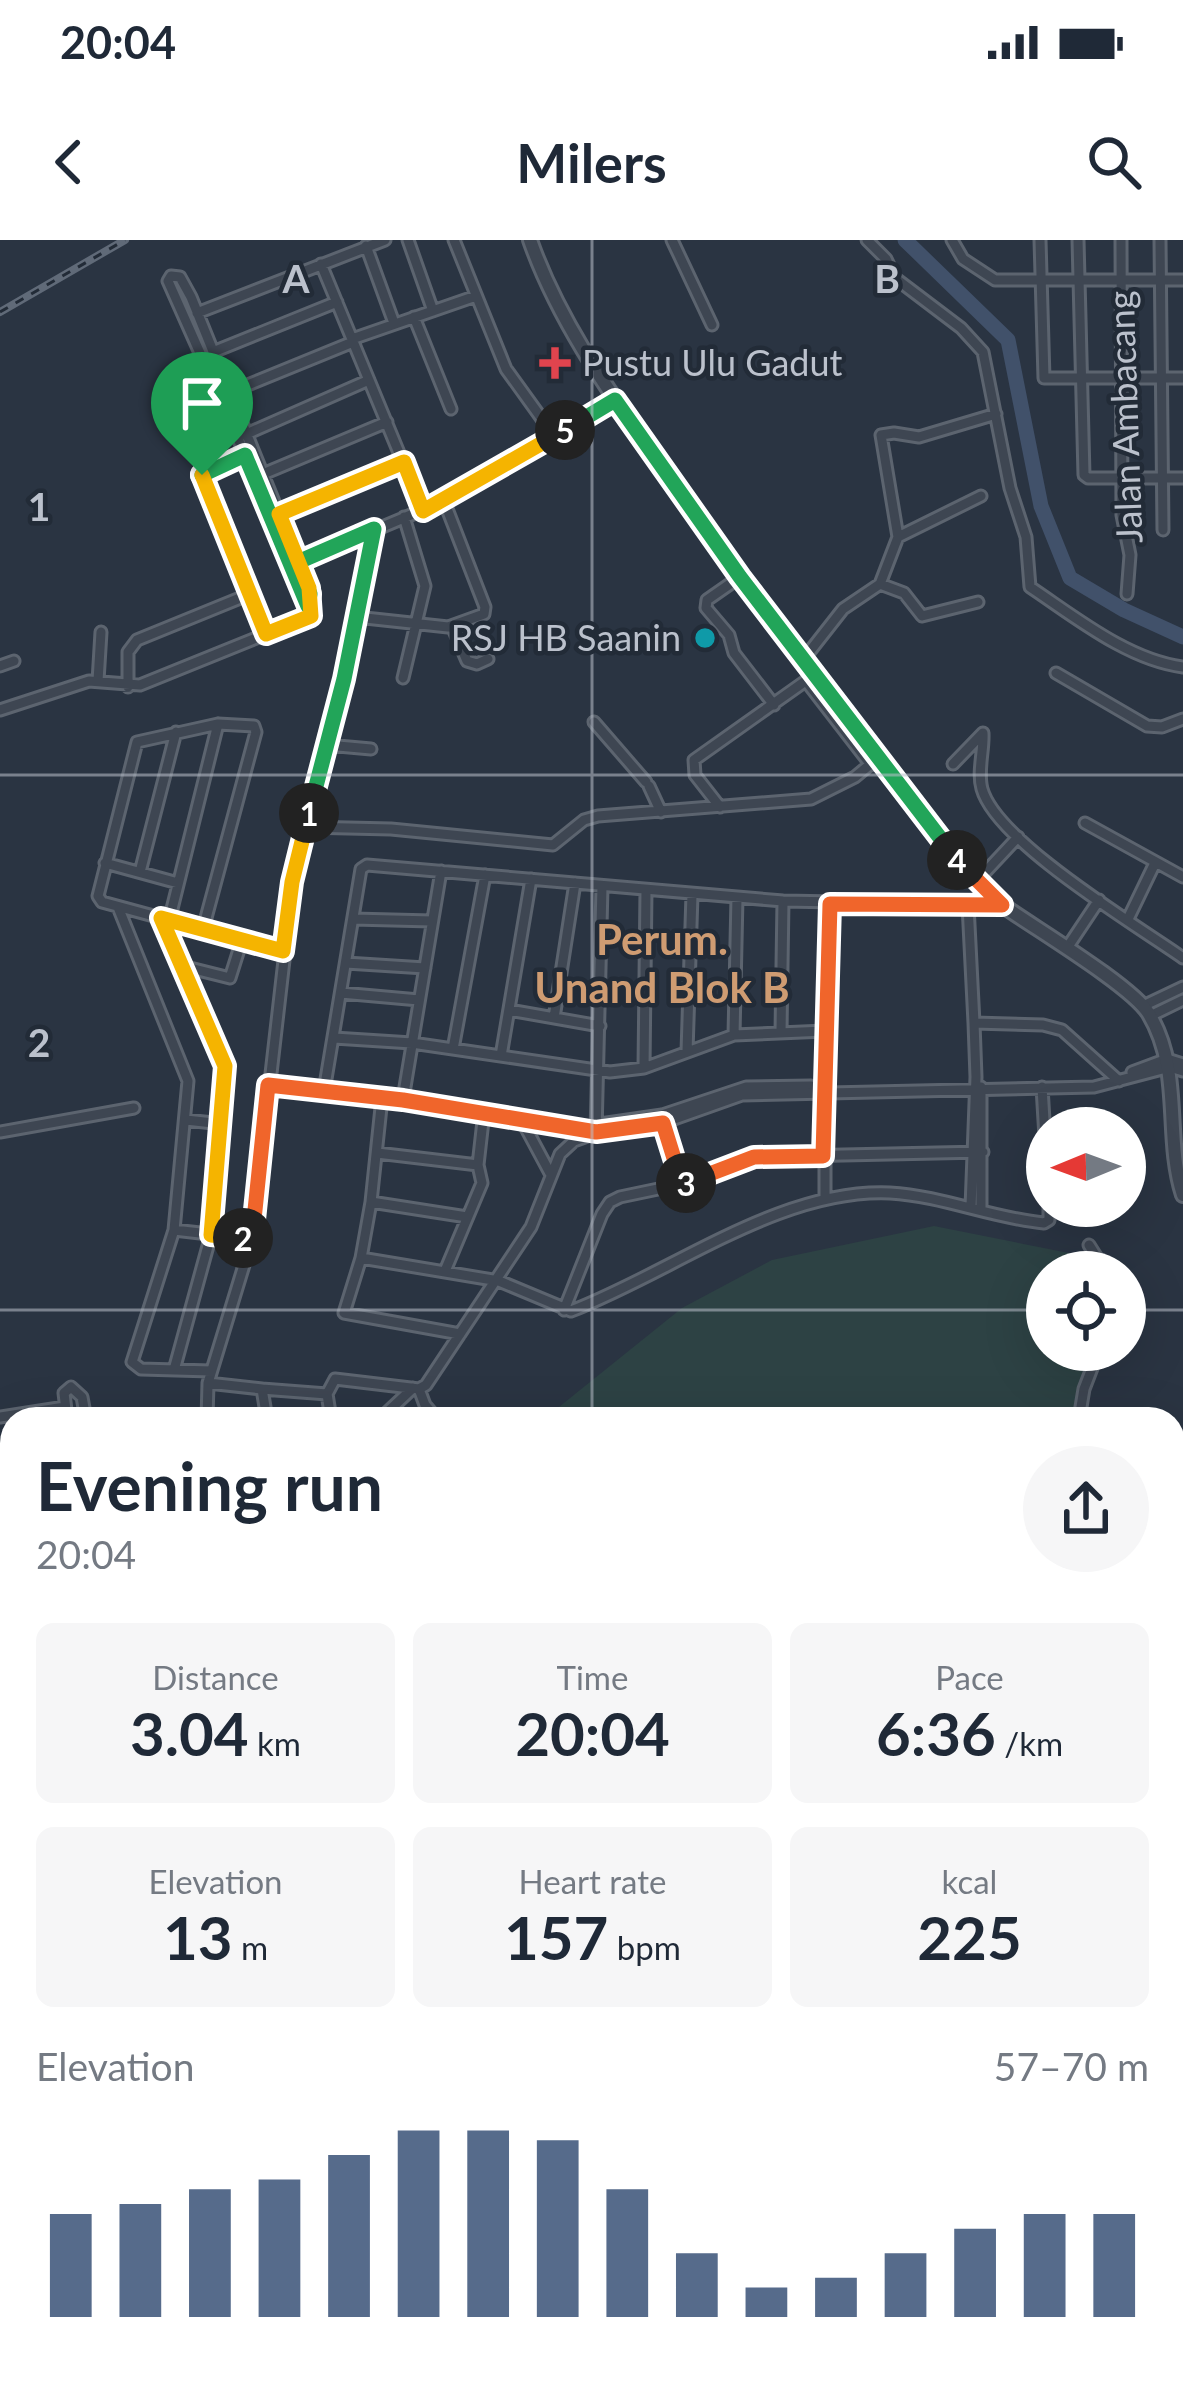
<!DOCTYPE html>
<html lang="en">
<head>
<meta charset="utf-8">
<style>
  body { margin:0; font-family:Lato,sans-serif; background:#f6f6f7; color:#1f2937; height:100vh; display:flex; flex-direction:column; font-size:45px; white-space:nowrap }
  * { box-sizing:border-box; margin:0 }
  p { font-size:39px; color:#747a83 }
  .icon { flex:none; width:66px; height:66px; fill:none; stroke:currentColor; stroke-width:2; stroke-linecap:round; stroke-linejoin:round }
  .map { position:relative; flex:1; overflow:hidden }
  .drawer { position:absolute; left:0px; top:1167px; width:1185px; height:975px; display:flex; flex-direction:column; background:#fff; border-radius:36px 36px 0 0; box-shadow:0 12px 48px #0002 }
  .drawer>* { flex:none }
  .needle { width:78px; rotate:269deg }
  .fabs { position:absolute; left:1026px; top:867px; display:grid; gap:24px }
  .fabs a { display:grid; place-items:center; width:120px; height:120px; border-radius:50%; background:#fff; box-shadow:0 12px 48px #0002; font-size:60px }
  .pin { position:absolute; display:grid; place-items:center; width:102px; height:102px; color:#fff; margin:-123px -51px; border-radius:50% 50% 50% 0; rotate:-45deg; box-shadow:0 0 12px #0007 }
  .pin .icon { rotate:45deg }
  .km { position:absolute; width:60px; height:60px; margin:-30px; border-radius:50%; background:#222; color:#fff; font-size:33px; line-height:60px; text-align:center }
  .round { display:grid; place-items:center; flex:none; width:126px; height:126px; border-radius:63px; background:#f6f6f7 }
  .head { display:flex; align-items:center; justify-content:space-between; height:204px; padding:0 36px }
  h1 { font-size:66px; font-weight:700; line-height:90px }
  .stats { display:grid; grid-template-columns:repeat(3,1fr); gap:18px; height:204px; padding:12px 36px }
  .stats div { display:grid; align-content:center; border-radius:18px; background:#f6f6f7; text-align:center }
  .stats b { font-size:60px; font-weight:700 }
  .stats small { font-size:33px; font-weight:400 }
  .stats p { font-size:33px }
  .chart { height:336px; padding:24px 36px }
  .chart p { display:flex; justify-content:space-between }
  .chart svg { width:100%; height:216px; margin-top:12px; stroke:#566b8b; stroke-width:6 }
  .status { display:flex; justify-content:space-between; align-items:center; height:84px; padding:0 60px; background:#fff; direction:ltr }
  .status svg { height:33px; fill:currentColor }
  header { display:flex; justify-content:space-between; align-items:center; height:156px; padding:0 36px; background:#fff; font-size:54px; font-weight:700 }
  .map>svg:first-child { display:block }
</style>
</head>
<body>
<div class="status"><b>20:04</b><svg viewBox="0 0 49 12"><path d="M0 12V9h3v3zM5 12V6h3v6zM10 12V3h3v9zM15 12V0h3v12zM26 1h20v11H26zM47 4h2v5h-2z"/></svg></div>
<header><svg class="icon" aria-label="back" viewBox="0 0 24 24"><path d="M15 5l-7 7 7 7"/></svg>Milers<svg class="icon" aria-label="search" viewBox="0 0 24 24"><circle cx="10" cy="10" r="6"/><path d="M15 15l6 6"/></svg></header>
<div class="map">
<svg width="1183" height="2141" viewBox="0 0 1183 2141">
  <rect width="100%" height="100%" fill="#2a3442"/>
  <path fill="#2d4244" d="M 934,986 L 1089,1017 L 1096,1032 L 1047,1032 L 1047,1110 L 1091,1110 L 1082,1141 L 1082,1179 L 544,1179 L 682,1068 L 772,1020 Z"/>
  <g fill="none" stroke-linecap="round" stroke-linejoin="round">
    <path stroke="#41516a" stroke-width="15" d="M 905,0 L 1008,100 L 1041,266 L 1070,338 L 1124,370 L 1183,397
      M 0,1934 L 12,1957
      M 188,2141 L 189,2130"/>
    <g stroke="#5c646f" stroke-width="15">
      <path id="minor" d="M 408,0 L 433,71
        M 454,0 L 506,129 L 555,197
        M 672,0 L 712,85
        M 867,0 L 886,19 L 895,38 L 961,88 L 983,112 L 1010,248 L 1026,297 L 1030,347 C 1075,377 1128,420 1183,427
        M 952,0 L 963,19 L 995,40 L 1183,40
        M 1040,0 L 1044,138 L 1183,138
        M 1078,0 L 1084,235 L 1088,238 L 1183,238
        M 1121,0 L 1122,275 L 1130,315 L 1127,354
        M 1160,0 L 1163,290
        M 366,6 L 394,83
        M 321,24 L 423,271
        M 197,73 L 385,0
        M 414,77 L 451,169
        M 352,99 L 476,56
        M 213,112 L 337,62
        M 228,153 L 353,102
        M 244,195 L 369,140
        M 246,215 L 201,237 L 266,394
        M 263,234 L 387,182
        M 279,274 L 403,222
        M 898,297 L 981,256
        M 299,322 L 444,261 L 615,160
        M 740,337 L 707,360 L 706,368 L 729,395 L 734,413 L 774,465
        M 880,344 L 898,297 L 881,195 L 894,193 L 919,197 L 996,174
        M 356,377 L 448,387 L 484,374 L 485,367 L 444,261
        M 452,386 L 467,421 L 477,424 L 488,419
        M 803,420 L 843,369 L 880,344 L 904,353 L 922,376 L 978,362
        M 0,426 L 14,421
        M 1056,433 L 1147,486 L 1162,487 L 1183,479
        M 403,438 L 425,346 L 404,277
        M 98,441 L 101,392
        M 806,441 L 871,525
        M 128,447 L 128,412 L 137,400 L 250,354
        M 0,470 L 89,441 L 140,445 L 311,376 L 255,237 L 168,41 L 171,36 L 180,37 L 191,57 L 309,348 L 308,366
        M 594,482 L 646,542
        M 983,493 C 984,511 977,532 982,549 C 997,602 1136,685 1183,718
        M 327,505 L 371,509
        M 953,524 L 983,493
        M 649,546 L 661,572
        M 720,567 L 695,535 L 694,520 L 814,435
        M 1085,583 L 1183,637
        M 305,587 L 391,589 L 553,605 L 584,580 L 598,576 L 811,559 L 855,537 L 879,517
        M 105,623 L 178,643
        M 140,632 L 176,492
        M 976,642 L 1018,597
        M 968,665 L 974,783
        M 118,667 L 188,841 L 174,990 L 132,1122 L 141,1129 L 211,1131
        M 353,679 L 432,681
        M 1128,679 L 1155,623
        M 168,681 L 203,689
        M 169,681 L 218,484
        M 1067,708 L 1099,660
        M 346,723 L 425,728
        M 182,726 L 230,738 L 242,700
        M 341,753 L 419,760
        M 1143,766 L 1183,747
        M 509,770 L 600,786
        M 1150,776 L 1183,760
        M 554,778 L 575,643
        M 781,792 L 783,661
        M 734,795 L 737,657
        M 334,798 L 412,803 L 610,832 L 644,828 L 734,795 L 825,791
        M 453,809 L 485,635
        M 687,812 L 692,654
        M 501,816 L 531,639
        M 644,828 L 646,650
        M 1132,832 L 1167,819 L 1183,824
        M 268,845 L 403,859 L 596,893 L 663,883 L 742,855 L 1094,847 L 1170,827 L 1183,831
        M 1042,847 L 1047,931
        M 324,851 L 361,629 L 367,625 L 783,661 L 1002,665
        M 382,858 L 371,962 L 361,1018 L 344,1073 L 460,1094
        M 403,859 L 441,631
        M 520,877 L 550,933
        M 186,880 L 222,884
        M 662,881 L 682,944
        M 593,885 L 662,875 L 746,847 L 811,846
        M 0,892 L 134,868
        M 377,913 L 478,925 L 482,943 L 445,1031
        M 478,925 L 484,872
        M 825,957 L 825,791 L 830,664
        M 371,962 L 467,977
        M 971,967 L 976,837 L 974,783 L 1043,785 L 1062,790 L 1119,841
        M 981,969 L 981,847
        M 174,990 L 252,999
        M 1089,1005 L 1106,1032
        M 361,1018 L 499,1041 L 571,1071 C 671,1033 780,948 890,953 C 943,956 991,978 1044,983 L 1049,980 L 1049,966
        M 564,1070 L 602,974 L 610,962 L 620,957 L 682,944 L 754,917 L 983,912
        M 174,1130 L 211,995 L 225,827 L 161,678 L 102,662 L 98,656 L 137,502 L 218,484 L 254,486 L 256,492 L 203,689 L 283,711
        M 208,1143 L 252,999 L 293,642 L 344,439 L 373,289
        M 262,1149 L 327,1154
        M 419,1149 L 425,1165 L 437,1179
        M 0,1177 L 65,1167
        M 67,1179 L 64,1153 L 71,1147 L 82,1157 L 86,1179
        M 207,1179 L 208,1143 L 262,1149 L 267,1179
        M 331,1179 L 327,1154 L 335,1139 L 419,1149 L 426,1145 L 531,987 L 560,914 L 574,901 L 596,893 L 602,646
        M 380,1179 L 413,1148
        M 1079,1179 L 1084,1149 L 1099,1110
        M 1173,1574 L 1183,1573
        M 1173,1643 L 1183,1642
        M 1173,1731 L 1183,1735
        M 1173,1768 L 1183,1766
        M 1173,1935 L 1183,1922
        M 1173,2033 L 1179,2055 L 1173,2094
        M 3,2112 L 12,2100
        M 221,2141 L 224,2130
        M 519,2141 L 519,2130
        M 783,2141 L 783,2130
        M 825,2141 L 825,2130
        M 1111,2141 L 1113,2130
        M 1168,2141 L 1169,2130"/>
    </g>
    <g stroke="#5c646f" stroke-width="18">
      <path id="tertiary" d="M 530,0 C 559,83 613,157 663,229 C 751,357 847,481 943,603 C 962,627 982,651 1008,669 C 1038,690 1133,747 1149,774 C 1183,831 1164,896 1183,955
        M 1183,1281 L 1177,1341 L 1183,1424
        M 0,2083 L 12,2093
        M 75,2130 L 89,2141"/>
    </g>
    <use href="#minor" stroke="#3e4652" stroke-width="9"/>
    <use href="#tertiary" stroke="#3e4652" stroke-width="12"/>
    <g stroke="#606a78" stroke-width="8">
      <path id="rail" d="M 0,72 L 125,0"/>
    </g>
    <use href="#rail" stroke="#222b37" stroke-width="3" stroke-dasharray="9" stroke-linecap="butt"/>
  </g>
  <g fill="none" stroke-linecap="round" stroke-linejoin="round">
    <g stroke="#fff" stroke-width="24">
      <path id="split-1" d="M 202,235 L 245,215 L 308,366 L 310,354 L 298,322 L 374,289 L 344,439 L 309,573"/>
    </g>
    <g stroke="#fff" stroke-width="24">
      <path id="split-2" d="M 243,998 L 211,995 L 225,826 L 161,678 L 283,711 L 292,642 L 309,573"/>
    </g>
    <g stroke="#fff" stroke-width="24">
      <path id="split-3" d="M 243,998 L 252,999 L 268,845 L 403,860 L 596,892 L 663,883 L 682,944 L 686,943"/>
    </g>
    <g stroke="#fff" stroke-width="24">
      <path id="split-4" d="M 686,943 L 754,917 L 823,916 L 830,664 L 1002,665 L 957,620"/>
    </g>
    <g stroke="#fff" stroke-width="24">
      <path id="split-5" d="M 565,190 L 615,160 L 740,337 L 957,620"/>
    </g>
    <g stroke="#fff" stroke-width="24">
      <path id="split-6" d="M 202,235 L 266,394 L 311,376 L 309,348 L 279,274 L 404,222 L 423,271 L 565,190"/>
    </g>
    <use href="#split-1" stroke="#22a559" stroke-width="15"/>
    <use href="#split-2" stroke="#f5b400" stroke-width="15"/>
    <use href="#split-3" stroke="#f0652b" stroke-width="15"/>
    <use href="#split-4" stroke="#f0652b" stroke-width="15"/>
    <use href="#split-5" stroke="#22a559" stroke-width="15"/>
    <use href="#split-6" stroke="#f5b400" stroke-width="15"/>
  </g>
  <path fill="none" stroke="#bbc1cc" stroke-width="3" stroke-opacity="0.55" d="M 592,0 L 592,1179M 0,535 L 1183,535M 0,1070 L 1047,1070M 1125,1070 L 1183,1070M 0,1606 L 12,1606M 1173,1606 L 1183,1606M 592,2130 L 592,2141"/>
  <path fill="#e0444e" stroke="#222b37" stroke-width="4.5" d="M549 105h12v12h12v12h-12v12h-12v-12h-12v-12h12z"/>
  <circle fill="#0f9aa8" stroke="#222b37" stroke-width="4.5" cx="705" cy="398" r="12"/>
  <g text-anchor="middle" stroke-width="9" stroke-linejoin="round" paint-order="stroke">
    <g font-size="36" fill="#bbc1cc" stroke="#222b37" text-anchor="start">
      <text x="582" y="136">Pustu Ulu Gadut</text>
      <text x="681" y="411" text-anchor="end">RSJ HB Saanin</text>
    </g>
    <g font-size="36" fill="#bbc1cc" stroke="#222b37">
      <text transform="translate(1125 177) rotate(-92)" y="13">Jalan Ambacang</text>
    </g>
    <g font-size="42" font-weight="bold" fill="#cf9c72" stroke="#222b37">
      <text x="662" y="715">Perum.<tspan x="662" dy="48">Unand Blok B</tspan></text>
    </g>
  </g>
  <g font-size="39" text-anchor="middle" font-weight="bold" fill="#bbc1cc" stroke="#222b37" stroke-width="9" stroke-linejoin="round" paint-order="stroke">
    <text x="296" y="53">A</text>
    <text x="887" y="53">B</text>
    <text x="39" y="281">1</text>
    <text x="39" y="817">2</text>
  </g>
</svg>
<div class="fabs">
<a><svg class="needle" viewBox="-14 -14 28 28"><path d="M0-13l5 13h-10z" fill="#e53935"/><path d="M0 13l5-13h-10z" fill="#747a83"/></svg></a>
<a><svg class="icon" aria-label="locate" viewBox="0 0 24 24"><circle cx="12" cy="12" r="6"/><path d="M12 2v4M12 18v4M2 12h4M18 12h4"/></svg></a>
</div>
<div class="pin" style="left:202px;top:235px;background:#1e9e55"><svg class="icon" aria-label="arrive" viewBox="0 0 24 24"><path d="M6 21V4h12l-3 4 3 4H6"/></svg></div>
<b class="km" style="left:309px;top:573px">1</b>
<b class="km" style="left:243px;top:998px">2</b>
<b class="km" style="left:686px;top:943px">3</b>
<b class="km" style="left:957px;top:620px">4</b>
<b class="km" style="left:565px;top:190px">5</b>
<section class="drawer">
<div class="head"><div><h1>Evening run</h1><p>20:04</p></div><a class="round"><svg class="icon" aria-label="share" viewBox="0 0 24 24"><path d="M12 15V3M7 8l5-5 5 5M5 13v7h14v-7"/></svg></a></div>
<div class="stats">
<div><p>Distance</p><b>3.04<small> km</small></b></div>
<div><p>Time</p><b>20:04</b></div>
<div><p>Pace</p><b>6:36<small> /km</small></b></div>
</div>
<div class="stats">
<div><p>Elevation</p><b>13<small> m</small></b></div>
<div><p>Heart rate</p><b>157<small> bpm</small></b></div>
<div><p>kcal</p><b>225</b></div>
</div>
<div class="chart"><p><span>Elevation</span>57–70 m</p>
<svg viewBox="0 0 160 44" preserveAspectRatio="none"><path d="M5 44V23M15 44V21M25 44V18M35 44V16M45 44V11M55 44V6M65 44V6M75 44V8M85 44V18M95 44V31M105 44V38M115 44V36M125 44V31M135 44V26M145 44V23M155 44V23"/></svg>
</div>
</section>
</div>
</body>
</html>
